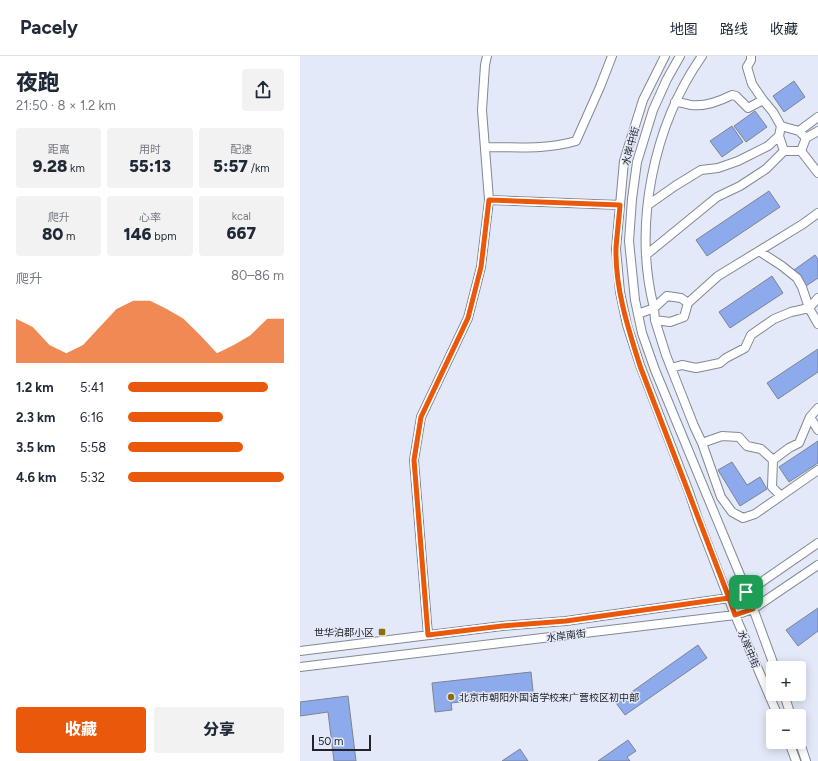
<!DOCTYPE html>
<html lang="zh">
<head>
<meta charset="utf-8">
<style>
  body { margin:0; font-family:Figtree,"Noto Sans SC",sans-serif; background:#f2f2f3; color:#1f2937; height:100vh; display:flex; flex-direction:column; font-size:15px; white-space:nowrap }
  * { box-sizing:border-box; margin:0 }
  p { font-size:13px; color:#747a83 }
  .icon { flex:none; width:22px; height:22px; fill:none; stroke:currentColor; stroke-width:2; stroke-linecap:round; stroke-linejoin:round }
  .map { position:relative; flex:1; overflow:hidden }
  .side { display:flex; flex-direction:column; background:#fff; width:300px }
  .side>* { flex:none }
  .fabs { position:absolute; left:466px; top:605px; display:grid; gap:8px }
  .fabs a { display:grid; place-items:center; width:40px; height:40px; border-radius:4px; background:#fff; box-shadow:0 2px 10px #0003; font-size:20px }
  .scale { position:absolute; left:12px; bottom:10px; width:59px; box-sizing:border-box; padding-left:4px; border:2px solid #222429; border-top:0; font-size:11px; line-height:14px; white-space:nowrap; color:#222429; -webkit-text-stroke:3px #e3e9f8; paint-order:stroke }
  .pin { position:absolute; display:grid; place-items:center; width:34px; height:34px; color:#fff; margin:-17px; border-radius:8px; box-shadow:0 2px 6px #0006 }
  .round { display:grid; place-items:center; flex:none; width:42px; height:42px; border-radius:4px; background:#f2f2f3 }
  .summary { display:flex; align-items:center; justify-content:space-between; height:68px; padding:0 16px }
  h1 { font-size:22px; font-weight:800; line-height:30px }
  .metrics { display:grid; grid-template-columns:repeat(3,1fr); gap:6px; height:68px; padding:4px 16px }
  .metrics div { display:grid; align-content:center; border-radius:4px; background:#f2f2f3; text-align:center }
  .metrics b { font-size:17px; font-weight:800 }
  .metrics small { font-size:11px; font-weight:400 }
  .metrics p { font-size:11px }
  .chart { height:112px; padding:8px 16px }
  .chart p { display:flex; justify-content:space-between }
  .chart svg { width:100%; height:72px; margin-top:4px; fill:#ea580c; opacity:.7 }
  .button { display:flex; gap:8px; margin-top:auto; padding:8px 16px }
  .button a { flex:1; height:46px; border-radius:4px; background:#ea580c; color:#fff; font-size:16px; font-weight:800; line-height:46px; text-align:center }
  .button a+a { background:#f2f2f3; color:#1f2937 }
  ul { padding:0 16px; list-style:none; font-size:13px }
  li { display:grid; grid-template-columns:64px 48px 1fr; align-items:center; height:30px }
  li i { height:10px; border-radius:5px; background:#ea580c }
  header { display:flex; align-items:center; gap:24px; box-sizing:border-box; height:56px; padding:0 20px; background:#fff; border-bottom:1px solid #e0e1e3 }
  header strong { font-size:19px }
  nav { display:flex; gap:22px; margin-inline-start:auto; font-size:14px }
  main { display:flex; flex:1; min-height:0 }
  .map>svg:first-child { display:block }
</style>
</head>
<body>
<header>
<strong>Pacely</strong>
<nav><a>地图</a><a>路线</a><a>收藏</a></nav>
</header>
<main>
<section class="side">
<div class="summary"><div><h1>夜跑</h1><p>21:50 · 8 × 1.2 km</p></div><a class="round"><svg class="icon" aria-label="share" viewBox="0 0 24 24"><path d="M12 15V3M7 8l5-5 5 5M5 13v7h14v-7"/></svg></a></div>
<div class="metrics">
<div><p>距离</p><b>9.28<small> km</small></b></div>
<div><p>用时</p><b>55:13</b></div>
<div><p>配速</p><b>5:57<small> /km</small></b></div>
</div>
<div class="metrics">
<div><p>爬升</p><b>80<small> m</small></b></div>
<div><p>心率</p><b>146<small> bpm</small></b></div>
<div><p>kcal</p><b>667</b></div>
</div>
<div class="chart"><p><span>爬升</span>80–86 m</p>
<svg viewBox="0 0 160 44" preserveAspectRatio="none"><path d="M0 44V17L10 22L20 33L30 38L40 33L50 22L60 11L70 6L80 6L90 11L100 17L110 27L120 38L130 33L140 27L150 17L160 17V44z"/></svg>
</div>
<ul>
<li><b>1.2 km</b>5:41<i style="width:90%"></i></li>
<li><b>2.3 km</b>6:16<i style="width:61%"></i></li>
<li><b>3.5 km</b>5:58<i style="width:74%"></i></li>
<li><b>4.6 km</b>5:32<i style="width:100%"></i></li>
</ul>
<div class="button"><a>收藏</a><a>分享</a></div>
</section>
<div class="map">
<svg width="518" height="705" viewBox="0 0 518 705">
  <rect width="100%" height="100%" fill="#e3e9f8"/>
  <path fill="#8daaec" stroke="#7d8390" d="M 494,25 L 505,41 L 484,56 L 473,40 Z
    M 455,55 L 467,71 L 446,86 L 434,70 Z
    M 432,70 L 443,86 L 422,101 L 410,85 Z
    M 469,135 L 480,151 L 407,200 L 396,184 Z
    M 515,199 L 518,203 L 518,222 L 506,230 L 494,214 Z
    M 472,220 L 483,237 L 430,272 L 419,256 Z
    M 518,293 L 518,316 L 478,343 L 467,327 Z
    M 518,385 L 518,407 L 489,426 L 479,411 Z
    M 432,406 L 447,429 L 460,421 L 467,433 L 440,450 L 418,414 Z
    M 518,552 L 518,575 L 498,590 L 486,574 Z
    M 398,589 L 407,602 L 325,659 L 316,647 Z
    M 231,616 L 234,644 L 219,646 L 218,639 L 151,647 L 152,654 L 135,656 L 132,627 Z
    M 48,640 L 56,705 L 34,705 L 28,656 L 0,660 L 0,646 Z
    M 328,684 L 336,695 L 327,701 L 330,705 L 298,705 Z
    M 220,693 L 228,705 L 202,705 Z"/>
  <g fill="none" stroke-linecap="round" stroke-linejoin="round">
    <g stroke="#828894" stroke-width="10">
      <path id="minor" d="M 365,0 L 343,44 L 324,105 L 316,193 L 320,236 L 327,269 L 340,309 L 389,436 L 398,463 L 435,559 L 478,660
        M 380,0 L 367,23 L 353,54 L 337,106 L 332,143 L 329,185 L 335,244 L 342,277 L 355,314 L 447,536 L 475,612
        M 402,0 C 353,70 333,169 354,252 L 367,240 L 381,242 L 388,247 L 418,220 L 503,168 L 518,157
        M 451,0 L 451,4 L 447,11 L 452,28 L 463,44
        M 481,70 L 499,75 L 506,82 L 501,95 L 518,117
        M 499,75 L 518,61
        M 479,80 L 484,95 L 501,95
        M 506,82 L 518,75
        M 185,91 C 216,91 246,94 276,85 L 300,31 L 312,0
        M 189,144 L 320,149
        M 348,149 L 375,130 L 401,114 L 418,112 L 438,105 L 468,90 L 479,80 L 481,70 L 473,56 L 463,44 L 448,52 L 436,40 L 432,39 C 420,45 405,51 391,49 C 386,48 381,46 375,46
        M 459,195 L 482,210 L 497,222 L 502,231 L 509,252 L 518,268
        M 346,199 L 417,141 L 440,130 L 466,113 L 484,95
        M 338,258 L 354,252 L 355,264 L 366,299 L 394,370 L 402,387 L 421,441 L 432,456 L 443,462 L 455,458 L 518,414
        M 355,264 L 370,266 L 384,261 L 388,247
        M 371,312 L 382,309 L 396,312 L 420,307 L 426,302 L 445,292 L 451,279 L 474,263 L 491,256 L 509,252 L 518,242
        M 510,361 L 518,374
        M 402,387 L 422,380 L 439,381 L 447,390 L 461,393 L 473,404 L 472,431 L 481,440
        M 473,404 L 489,392 L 499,387 L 510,361 L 518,352
        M 128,579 L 114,404 L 121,361 L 168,262 L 181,211 L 189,144 L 182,54 L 185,9 L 187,0
        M 0,595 L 202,570 L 266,565 L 429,542 L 447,536 L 518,487
        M 0,611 L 435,559 L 453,553 L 518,509
        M 484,638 L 491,660
        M 499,684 L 506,705
        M 489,686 L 496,705"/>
    </g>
    <use href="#minor" stroke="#fff" stroke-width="8"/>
  </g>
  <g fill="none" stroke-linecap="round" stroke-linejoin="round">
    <g stroke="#fff" stroke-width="8">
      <path id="route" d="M 446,536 L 429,542 L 340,310 C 328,272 315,232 316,192 C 317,178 319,163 320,149 L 189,144 L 181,211 L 168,262 L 121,361 L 114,404 L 128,579 L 202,570 L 266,565 L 429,542 L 435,559 L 453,553 L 446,536"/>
    </g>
    <use href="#route" stroke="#ea580c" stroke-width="5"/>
  </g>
  <g fill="#8e6d10" stroke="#e3e9f8" stroke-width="1.5">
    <rect x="78" y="572" width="8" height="8" rx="2"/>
    <circle cx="151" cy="641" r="4"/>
  </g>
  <g text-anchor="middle" stroke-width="3" stroke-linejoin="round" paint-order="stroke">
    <g font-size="10" fill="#222429" stroke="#e3e9f8">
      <text transform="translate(330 90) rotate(-75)" y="4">水岸中街</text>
      <text transform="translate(266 579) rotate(-7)" y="4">水岸南街</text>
      <text transform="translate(449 593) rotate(67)" y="4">水岸中街</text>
    </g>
    <g font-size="10" fill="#222429" stroke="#e3e9f8" text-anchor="end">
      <text x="74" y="580">世华泊郡小区</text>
      <text x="159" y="645" text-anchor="start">北京市朝阳外国语学校来广营校区初中部</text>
    </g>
  </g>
</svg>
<div class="fabs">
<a>+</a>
<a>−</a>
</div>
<div class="scale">50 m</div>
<div class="pin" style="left:446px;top:536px;background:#1e9e55"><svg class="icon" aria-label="arrive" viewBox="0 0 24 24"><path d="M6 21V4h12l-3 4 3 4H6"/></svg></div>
</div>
</main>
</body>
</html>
